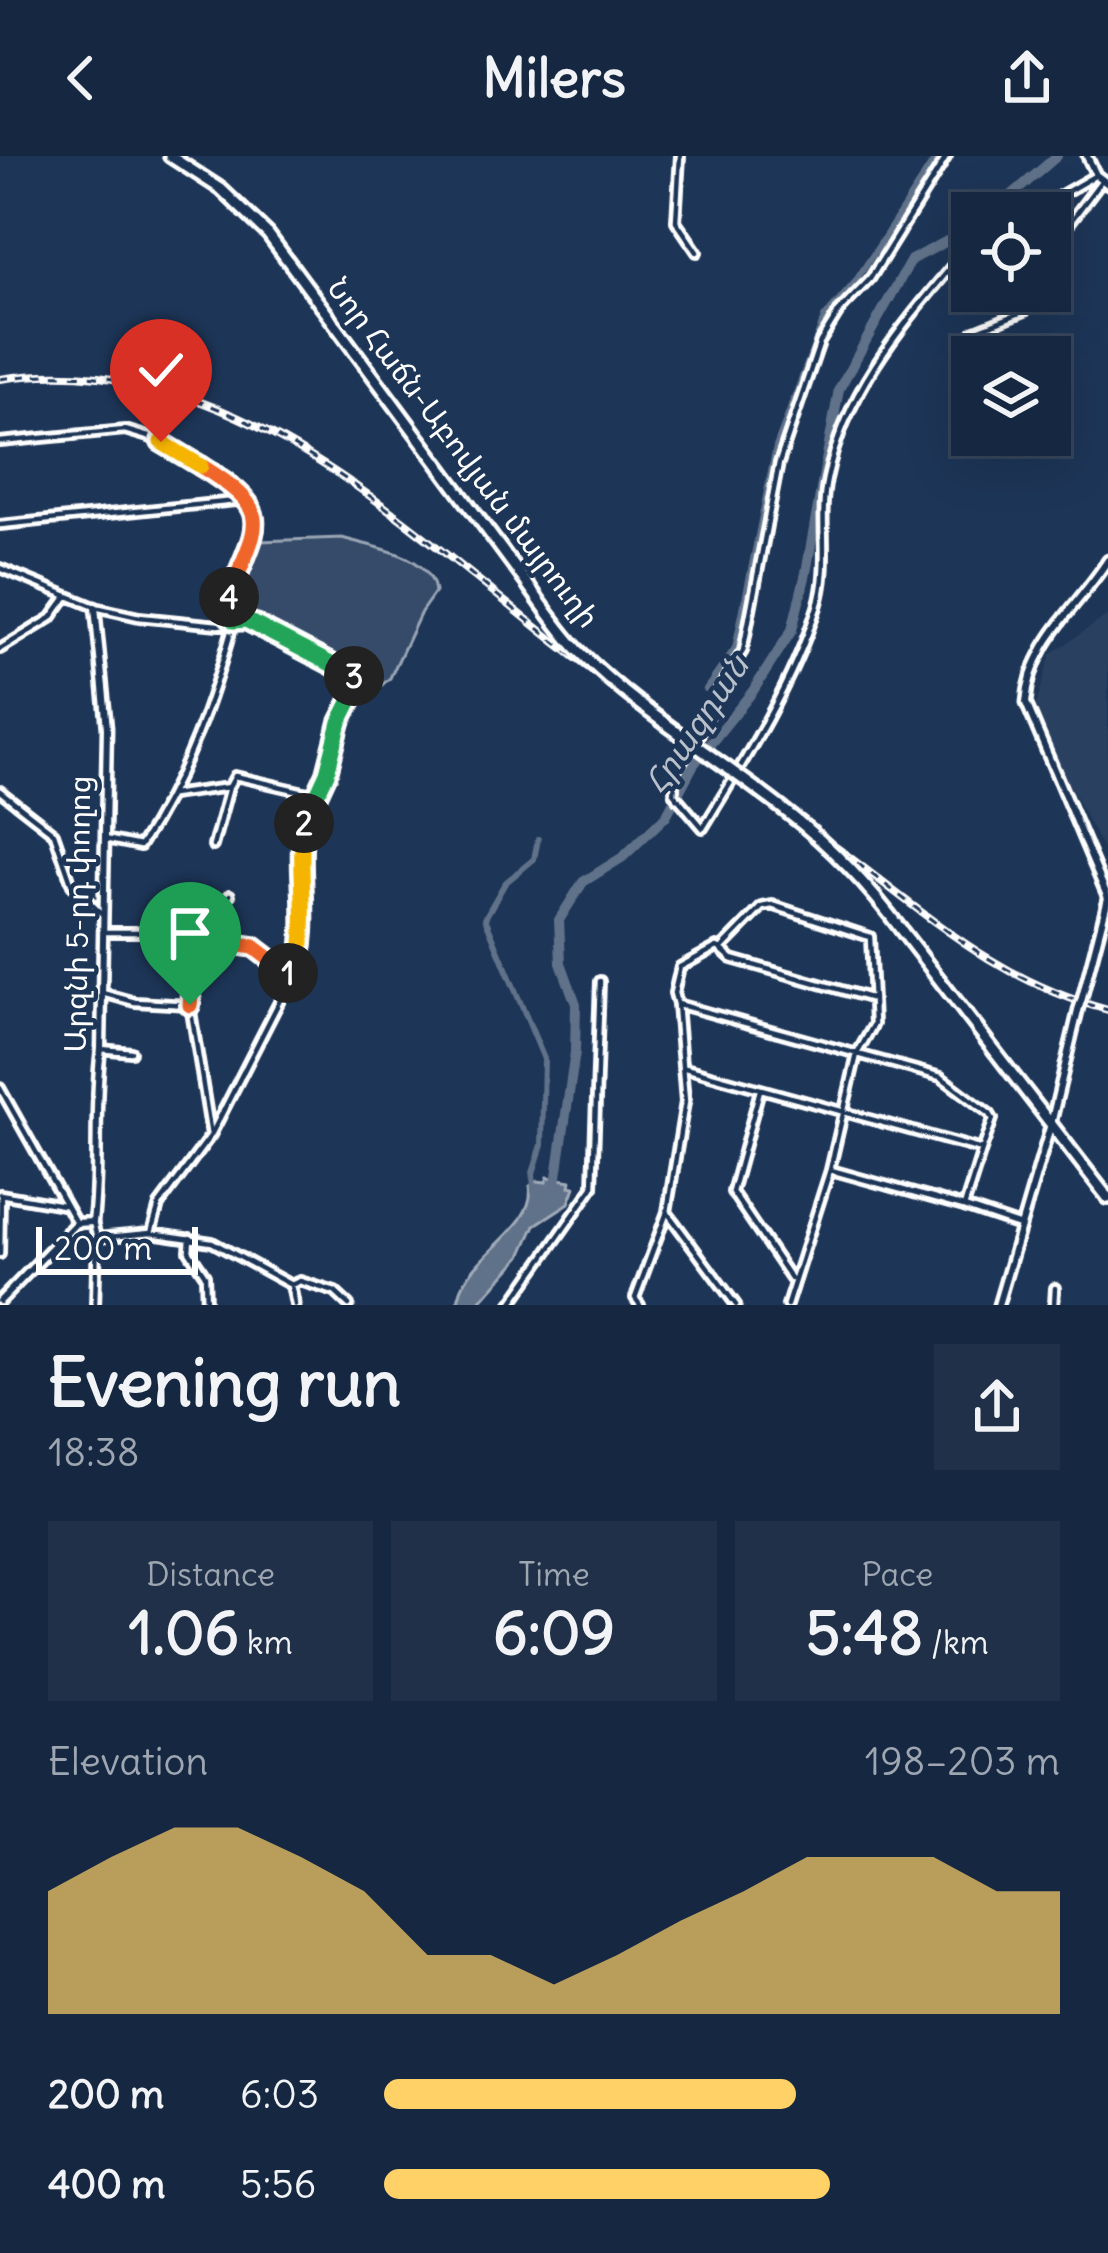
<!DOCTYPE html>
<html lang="en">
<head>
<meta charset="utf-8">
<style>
  body { margin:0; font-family:Delius,"Noto Sans Armenian",sans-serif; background:#1f3048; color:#f1f3f6; height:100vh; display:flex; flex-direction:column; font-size:45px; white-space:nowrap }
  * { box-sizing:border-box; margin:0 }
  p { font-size:39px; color:#9ea6b1 }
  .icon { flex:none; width:66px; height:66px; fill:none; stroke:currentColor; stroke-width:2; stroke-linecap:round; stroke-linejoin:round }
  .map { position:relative; height:1149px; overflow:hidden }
  .panel { display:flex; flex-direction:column; background:#162841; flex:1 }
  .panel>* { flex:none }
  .controls { position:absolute; left:951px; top:36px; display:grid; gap:24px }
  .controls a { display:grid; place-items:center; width:120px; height:120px; border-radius:0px; background:#162841; box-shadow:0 12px 48px #0002,0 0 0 3px #35445a; font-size:60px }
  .scale { position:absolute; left:36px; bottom:30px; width:162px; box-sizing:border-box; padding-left:12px; border:6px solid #fff; border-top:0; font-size:33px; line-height:42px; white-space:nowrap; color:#fff; -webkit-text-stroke:9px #1d3557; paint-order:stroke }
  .pin { position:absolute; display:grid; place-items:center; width:102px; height:102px; color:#fff; margin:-123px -51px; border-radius:50% 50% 50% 0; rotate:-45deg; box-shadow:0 0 12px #0007 }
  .pin .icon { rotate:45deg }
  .km { position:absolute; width:60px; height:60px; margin:-30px; border-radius:50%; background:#222; color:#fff; font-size:33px; line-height:60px; text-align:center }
  .round { display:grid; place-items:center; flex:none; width:126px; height:126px; border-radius:0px; background:#1f3048 }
  .overview { display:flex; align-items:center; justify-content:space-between; height:204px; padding:0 48px }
  h1 { font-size:66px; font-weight:700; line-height:90px }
  .metrics { display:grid; grid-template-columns:repeat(3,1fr); gap:18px; height:204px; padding:12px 48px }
  .metrics div { display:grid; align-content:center; border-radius:0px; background:#1f3048; text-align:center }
  .metrics b { font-size:60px; font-weight:700 }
  .metrics small { font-size:33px; font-weight:400 }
  .metrics p { font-size:33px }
  .chart { height:336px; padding:24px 48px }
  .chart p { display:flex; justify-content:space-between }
  .chart svg { width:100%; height:216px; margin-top:12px; fill:#ffd166; opacity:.7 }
  ul { padding:0 48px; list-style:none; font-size:39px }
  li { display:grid; grid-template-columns:192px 144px 1fr; align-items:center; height:90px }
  li i { height:30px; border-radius:15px; background:#ffd166 }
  header { display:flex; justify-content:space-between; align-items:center; height:156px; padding:0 48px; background:#162841; font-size:54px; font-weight:700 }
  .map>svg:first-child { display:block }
</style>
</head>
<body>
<header><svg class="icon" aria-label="back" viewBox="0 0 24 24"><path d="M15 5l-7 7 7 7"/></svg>Milers<svg class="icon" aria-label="share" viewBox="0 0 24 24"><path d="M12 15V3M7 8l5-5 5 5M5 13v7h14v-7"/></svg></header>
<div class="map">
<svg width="1108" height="1149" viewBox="0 0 1108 1149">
  <rect width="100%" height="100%" fill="#1d3557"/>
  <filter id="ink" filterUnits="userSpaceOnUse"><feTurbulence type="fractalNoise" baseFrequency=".00833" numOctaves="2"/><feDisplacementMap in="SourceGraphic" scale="24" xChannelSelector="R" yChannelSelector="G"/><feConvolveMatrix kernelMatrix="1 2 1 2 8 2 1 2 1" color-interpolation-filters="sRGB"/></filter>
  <g filter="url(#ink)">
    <path fill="#2a4161" d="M 1108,459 L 1108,703 L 1033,560 L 1051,498 Z"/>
    <path fill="#364b69" stroke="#9aa5b4" stroke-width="3" d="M 342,382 C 374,392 431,397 435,436 L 421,456 L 390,522 L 382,529 L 233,451 L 259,385 Z"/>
    <path fill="#617289" stroke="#a0aab8" stroke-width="3" d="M 548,1021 L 571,1025 L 570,1030 L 575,1031 L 569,1047 L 535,1069 L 521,1100 L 477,1149 L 458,1149 C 459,1102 537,1075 530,1030 L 538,1025 L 546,1026 Z"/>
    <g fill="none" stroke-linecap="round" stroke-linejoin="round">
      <path stroke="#617289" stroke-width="6" d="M 706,533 L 735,492 L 776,291 L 824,162 L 855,126 L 937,0
        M 534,1035 L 533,1017 L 542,989 L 544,903 L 485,762 L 505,727 L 534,703 L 538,683"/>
      <path stroke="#617289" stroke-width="10" d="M 991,57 L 1057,0
        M 555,1034 L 575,896 L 576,848 L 561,807 L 559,764 L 583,726 L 623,701 L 666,660 L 694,608 L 753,535 L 792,474 L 806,417 L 839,233 L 911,104 L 972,72"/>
      <g stroke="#fff" stroke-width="14">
        <path id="minor" d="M 680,0 L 676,65 L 697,96
          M 947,0 L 870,123 L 840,154 L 820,186 L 779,307 L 743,495 L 719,533 L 699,580 L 676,614 L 674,638 L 703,672 C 745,604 793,527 817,451 C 831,408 818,364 827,323 C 845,235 902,170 957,104 L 972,94
          M 1030,57 L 1096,19
          M 1050,93 L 1101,25
          M 973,176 L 1025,155 L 1033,135
          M 0,286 L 125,274 L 162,285 L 229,328 L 247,344 L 258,374 L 223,456 L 234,465
          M 0,369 L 245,344
          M 0,412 L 95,451 L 139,461 L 218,469 L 246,464 L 361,524 L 340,566 L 327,617 L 303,670 L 305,766 L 298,809 L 211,979 L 159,1049 L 151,1077
          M 0,493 L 51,462 L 67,440
          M 0,635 L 54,677 L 72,729 L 103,759
          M 171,639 L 229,631 L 235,620 L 317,639
          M 105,683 L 140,690 C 186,620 212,545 234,465
          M 213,690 L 229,631
          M 103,776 L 164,776 L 195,792
          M 207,784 L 214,762 L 230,739
          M 721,793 L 732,803 L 873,843
          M 102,837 L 135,846 L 190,849
          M 677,848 L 674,837 L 680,811 L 717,791 L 721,793 L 762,751 L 772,749 L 870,781 L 874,868 L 857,898 L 830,1014 L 787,1149
          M 101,893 L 131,896
          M 685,912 L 982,994 L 964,1051 L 1020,1070
          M 0,932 L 76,1067
          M 760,934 L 732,1036 L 791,1123
          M 211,979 L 190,849 L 195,792 L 207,784 L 254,791 L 293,821
          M 831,1014 L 964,1051
          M 0,1038 L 63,1049
          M 93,1066 L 97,1082 L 95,1149
          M 97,1082 L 151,1077 L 212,1086 L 291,1129 L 295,1149
          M 190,1082 L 189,1095 L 205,1119 L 206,1149
          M 0,1098 L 1,1038
          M 291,1129 L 300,1125 L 335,1136 L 349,1149
          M 510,1149 L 593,1031 L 600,825
          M 640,1149 L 635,1142 L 667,1056
          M 736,1149 L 667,1056 L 685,946 L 677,848 L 941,921 L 990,958 L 993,963 L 982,994
          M 1054,1149 L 1055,1132"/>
      </g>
      <g stroke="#fff" stroke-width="15">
        <path id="tertiary" d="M 1087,0 L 1096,19 L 1108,28
          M 1108,404 C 1077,452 1030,487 1026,547 L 1108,742
          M 1082,842 L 1108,742
          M 0,1145 L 76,1067 L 93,1066 C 100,1008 93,951 101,893 L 107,572 L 95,451
          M 998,1149 L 1051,968 L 1079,851"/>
      </g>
      <g stroke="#fff" stroke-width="18">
        <path id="primary" d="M 170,0 L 221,33 L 268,78 L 522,421
          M 902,775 L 1108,1042"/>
      </g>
      <use href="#minor" stroke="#1d3557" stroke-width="4.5"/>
      <use href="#tertiary" stroke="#1d3557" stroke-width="6"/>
      <use href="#primary" stroke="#1d3557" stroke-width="9"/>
      <g stroke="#fff" stroke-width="8">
        <path id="rail" d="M 0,223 C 230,189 405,370 572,499 C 661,568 754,631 844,697 C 931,762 1000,826 1108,854"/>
      </g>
      <use href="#rail" stroke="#1d3557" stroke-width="3" stroke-dasharray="9" stroke-linecap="butt"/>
      <g stroke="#fff" stroke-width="15" stroke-linecap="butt">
        <path id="tertiary-bridge" d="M 1079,851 L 1082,842"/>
      </g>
      <g stroke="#fff" stroke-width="18" stroke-linecap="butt">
        <path id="primary-bridge" d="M 522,421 C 540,445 557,472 578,494 C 640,557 719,602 788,657 C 832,691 869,730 902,775"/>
      </g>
      <use href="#tertiary-bridge" stroke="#1d3557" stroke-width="6"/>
      <use href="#primary-bridge" stroke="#1d3557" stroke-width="9"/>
    </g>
  </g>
  <g fill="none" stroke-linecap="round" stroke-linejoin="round" filter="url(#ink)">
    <g stroke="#fff" stroke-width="24">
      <path id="split-1" d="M 190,849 L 195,792 L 207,784 L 254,791 L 288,817"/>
    </g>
    <g stroke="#fff" stroke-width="24">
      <path id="split-2" d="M 288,817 L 294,821 C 313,771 296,719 304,667"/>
    </g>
    <g stroke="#fff" stroke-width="24">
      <path id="split-3" d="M 304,667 L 327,617 L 340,566 L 361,524 L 354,520"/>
    </g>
    <g stroke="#fff" stroke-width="24">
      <path id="split-4" d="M 229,441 L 224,455 L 234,465 L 246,464 L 354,520"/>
    </g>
    <g stroke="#fff" stroke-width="24">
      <path id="split-5" d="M 201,310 C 279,358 256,368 229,441"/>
    </g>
    <g stroke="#fff" stroke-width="24">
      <path id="split-6" d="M 161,286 L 201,310"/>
    </g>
    <use href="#split-1" stroke="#f0652b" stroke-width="15"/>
    <use href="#split-2" stroke="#f5b400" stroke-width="15"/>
    <use href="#split-3" stroke="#22a559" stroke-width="15"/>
    <use href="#split-4" stroke="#22a559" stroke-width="15"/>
    <use href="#split-5" stroke="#f0652b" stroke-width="15"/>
    <use href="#split-6" stroke="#f5b400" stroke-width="15"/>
  </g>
  <g text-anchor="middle" stroke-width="9" stroke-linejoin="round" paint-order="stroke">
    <g font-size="30" fill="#fff" stroke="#1d3557">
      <text transform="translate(463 297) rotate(53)" y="10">Նոր Հաճն-Աբովյան մայրուղի</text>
      <text transform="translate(78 758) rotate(-89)" y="10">Արզնի 5-րդ փողոց</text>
    </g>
    <g font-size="33" font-style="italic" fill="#b8c0ca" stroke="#1d3557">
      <text transform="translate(696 568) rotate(-56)" y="12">Հրազդան</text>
    </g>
  </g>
</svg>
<div class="controls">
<a><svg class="icon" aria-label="locate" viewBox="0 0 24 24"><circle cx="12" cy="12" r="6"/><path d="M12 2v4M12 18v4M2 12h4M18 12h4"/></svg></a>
<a><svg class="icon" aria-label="layers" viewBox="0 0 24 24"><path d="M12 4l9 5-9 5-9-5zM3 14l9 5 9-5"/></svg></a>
</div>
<div class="scale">200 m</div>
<div class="pin" style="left:190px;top:849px;background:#1e9e55"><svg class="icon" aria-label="arrive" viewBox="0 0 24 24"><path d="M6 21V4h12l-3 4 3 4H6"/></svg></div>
<div class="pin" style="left:161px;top:286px;background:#d93025"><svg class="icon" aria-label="check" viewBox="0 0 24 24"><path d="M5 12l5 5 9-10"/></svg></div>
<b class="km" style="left:288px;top:817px">1</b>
<b class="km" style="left:304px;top:667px">2</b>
<b class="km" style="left:354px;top:520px">3</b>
<b class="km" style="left:229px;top:441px">4</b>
</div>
<section class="panel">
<div class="overview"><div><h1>Evening run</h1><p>18:38</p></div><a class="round"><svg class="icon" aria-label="share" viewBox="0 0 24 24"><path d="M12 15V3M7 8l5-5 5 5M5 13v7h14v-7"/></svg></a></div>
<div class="metrics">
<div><p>Distance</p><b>1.06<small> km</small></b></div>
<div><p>Time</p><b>6:09</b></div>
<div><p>Pace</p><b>5:48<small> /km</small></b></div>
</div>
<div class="chart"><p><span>Elevation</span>198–203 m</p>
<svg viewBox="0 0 160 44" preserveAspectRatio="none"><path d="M0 44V19L10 12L20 6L30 6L40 12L50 19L60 32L70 32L80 38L90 32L100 25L110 19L120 12L130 12L140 12L150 19L160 19V44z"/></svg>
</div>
<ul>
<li><b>200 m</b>6:03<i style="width:61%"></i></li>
<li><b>400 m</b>5:56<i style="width:66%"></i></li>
</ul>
</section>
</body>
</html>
